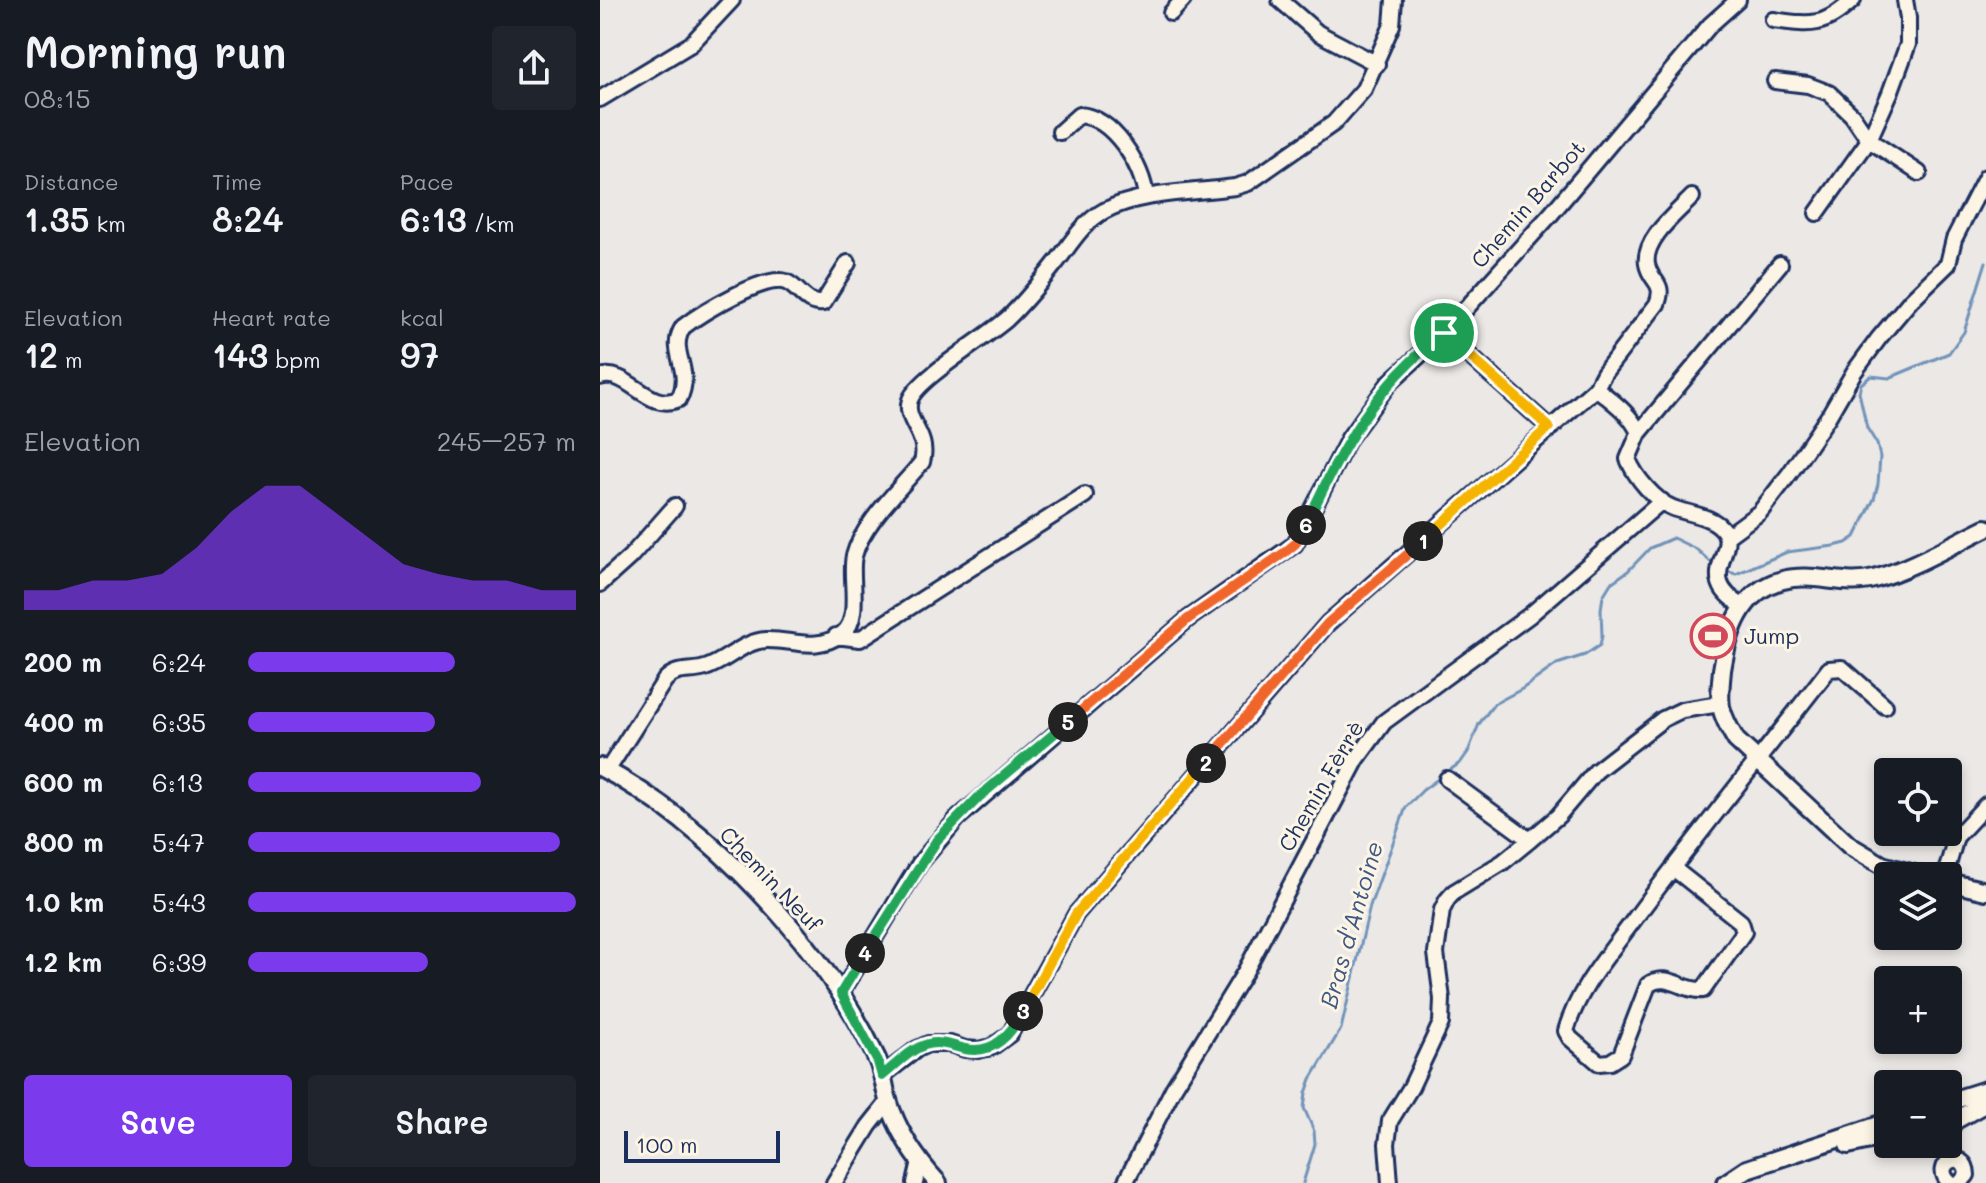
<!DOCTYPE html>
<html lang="en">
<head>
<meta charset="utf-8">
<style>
  body { margin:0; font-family:Mali,sans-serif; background:#20242c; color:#f1f3f6; height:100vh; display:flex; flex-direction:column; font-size:30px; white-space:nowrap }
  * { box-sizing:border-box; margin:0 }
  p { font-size:26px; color:#9ea1a6 }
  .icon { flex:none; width:44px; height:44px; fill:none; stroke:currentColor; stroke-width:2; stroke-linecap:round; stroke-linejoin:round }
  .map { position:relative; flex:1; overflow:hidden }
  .sheet { display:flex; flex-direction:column; background:#171b24; width:600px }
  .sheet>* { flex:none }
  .buttons { position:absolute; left:1274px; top:758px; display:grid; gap:16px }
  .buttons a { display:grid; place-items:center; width:88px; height:88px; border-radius:8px; background:#171b24; box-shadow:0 4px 12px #0003; font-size:40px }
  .scale { position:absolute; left:24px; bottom:20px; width:156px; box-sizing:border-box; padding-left:8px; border:4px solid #1b2f5e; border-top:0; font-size:22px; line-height:28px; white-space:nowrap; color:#1b2f5e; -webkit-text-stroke:6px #fcf5e5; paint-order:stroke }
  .pin { position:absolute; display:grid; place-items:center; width:68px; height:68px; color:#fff; margin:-34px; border:4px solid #fff; border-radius:50%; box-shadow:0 2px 8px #0007 }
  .km { position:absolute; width:40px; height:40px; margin:-20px; border-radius:50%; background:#222; color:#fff; font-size:22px; line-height:40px; text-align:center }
  .round { display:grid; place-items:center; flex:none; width:84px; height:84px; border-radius:8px; background:#20242c }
  .headline { display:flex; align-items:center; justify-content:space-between; height:136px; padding:0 24px }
  h1 { font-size:44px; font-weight:600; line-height:60px }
  .metrics { display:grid; grid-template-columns:repeat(3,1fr); gap:12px; height:136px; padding:8px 24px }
  .metrics div { display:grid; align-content:center }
  .metrics b { font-size:34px; font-weight:600 }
  .metrics small { font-size:22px; font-weight:400 }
  .metrics p { font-size:22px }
  .chart { height:224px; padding:16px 24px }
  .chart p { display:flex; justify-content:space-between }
  .chart svg { width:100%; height:144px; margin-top:8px; fill:#7c3aed; opacity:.7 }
  .button { display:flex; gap:16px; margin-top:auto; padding:16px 24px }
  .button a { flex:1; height:92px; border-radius:8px; background:#7c3aed; color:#fff; font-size:32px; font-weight:600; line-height:92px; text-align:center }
  .button a+a { background:#20242c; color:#f1f3f6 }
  ul { padding:0 24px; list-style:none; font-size:26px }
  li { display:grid; grid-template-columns:128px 96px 1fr; align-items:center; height:60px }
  li i { height:20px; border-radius:10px; background:#7c3aed }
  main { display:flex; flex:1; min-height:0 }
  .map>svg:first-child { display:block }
</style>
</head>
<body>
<main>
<section class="sheet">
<div class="headline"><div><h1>Morning run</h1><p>08:15</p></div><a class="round"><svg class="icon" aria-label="share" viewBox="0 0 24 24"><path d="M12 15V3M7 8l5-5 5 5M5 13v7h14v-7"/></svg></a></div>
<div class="metrics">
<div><p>Distance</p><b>1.35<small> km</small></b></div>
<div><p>Time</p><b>8:24</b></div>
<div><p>Pace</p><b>6:13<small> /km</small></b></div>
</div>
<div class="metrics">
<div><p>Elevation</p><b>12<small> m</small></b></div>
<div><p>Heart rate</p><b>143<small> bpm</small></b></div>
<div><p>kcal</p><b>97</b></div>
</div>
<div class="chart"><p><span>Elevation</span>245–257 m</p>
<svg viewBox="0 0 160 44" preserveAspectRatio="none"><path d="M0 44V38L10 38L20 35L30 35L40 33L50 25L60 14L70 6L80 6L90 14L100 22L110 30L120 33L130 35L140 35L150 38L160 38V44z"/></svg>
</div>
<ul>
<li><b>200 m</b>6:24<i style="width:63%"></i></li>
<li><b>400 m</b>6:35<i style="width:57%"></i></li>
<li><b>600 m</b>6:13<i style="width:71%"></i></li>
<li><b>800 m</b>5:47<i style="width:95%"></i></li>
<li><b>1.0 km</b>5:43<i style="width:100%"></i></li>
<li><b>1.2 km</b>6:39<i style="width:55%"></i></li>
</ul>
<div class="button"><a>Save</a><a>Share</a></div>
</section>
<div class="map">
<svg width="1386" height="1183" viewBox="0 0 1386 1183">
  <rect width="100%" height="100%" fill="#ebe8e5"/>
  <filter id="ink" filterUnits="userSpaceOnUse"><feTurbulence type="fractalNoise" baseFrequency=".0125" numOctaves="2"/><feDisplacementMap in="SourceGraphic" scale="16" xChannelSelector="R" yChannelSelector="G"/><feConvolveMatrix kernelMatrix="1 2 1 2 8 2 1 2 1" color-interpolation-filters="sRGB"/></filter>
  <g filter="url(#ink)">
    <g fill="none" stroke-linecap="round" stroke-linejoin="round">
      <path stroke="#7193b9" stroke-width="3" d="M 1125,571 L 1136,574 L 1187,552 L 1234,546 L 1246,543 L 1255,537 L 1274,499 L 1278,484 L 1280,457 L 1277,444 L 1267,428 L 1259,392 L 1261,384 L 1271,376 L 1289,378 L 1349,353 L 1364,332 L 1386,262
        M 703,1183 L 715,1144 L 714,1131 L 704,1108 L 706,1093 L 711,1079 L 741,1029 L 770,906 L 806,807 L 823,790 L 861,762 L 868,752 L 879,724 L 894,704 L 922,689 L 957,664 L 985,655 L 1000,645 L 1002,636 L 1001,609 L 1003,596 L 1011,583 L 1028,571 L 1050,548 L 1073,538 L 1096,549 L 1115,566"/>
      <g stroke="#1b2f5e" stroke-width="20">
        <path id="minor" d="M 680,0 L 718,33 L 777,64
          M 571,13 L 583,0
          M 1173,20 C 1211,25 1223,28 1253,0
          M 1175,81 L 1208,85 L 1229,93 L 1252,115 L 1269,140 L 1319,173
          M 0,99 L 91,44 L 132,0
          M 460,132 L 479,115 C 513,117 543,166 546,197
          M 1092,197 C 1077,213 1043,239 1047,264 C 1050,282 1066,282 1057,304 L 1004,373 L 996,388 C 1012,401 1031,414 1039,433 L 1028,459 C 1035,477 1055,501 1073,508 C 1089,514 1114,516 1124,531 C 1137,552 1094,579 1143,606
          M 1217,213 L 1269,140 L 1290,93 L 1308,44 L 1308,18 L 1305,0
          M 844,333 L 949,427
          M 0,377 C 29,368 47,413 79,399 C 94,369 67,352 83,327 C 101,313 165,274 186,282 C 200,288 205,305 223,303 L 248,263
          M 1039,433 L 1180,264
          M 1126,537 L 1160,512 L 1190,473 L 1228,417 L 1254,372 L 1279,338 L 1311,300 L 1348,264 L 1354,239 L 1386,177
          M 0,584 L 30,557 L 75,506
          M 236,636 L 260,639 L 485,495
          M 7,771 L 65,680 C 77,667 90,673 105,668 C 126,662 143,641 166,640 C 193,639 216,653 243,633 C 262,618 249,576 254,556 C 262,524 301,488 322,462 C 330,434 303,421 310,400 C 317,379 387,337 407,319 C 425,302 440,283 455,264 C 470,245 482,223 504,211 C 543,191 592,193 635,187 L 648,183 L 734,123 L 764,89 L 792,25 L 794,0
          M 847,779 L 930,840
          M 1073,868 L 1141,922 L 1144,932 L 1103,990 C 1084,992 1066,971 1048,985 L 1021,1055 L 1010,1062 L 999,1063 L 970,1038 L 966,1031 C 978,988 1010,953 1036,917 C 1098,833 1165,752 1229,669 L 1242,668 L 1285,706
          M 1345,876 L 1356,837 L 1386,805
          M 241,993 L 320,863 L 357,819 L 588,619 L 695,544 L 749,438 L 790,382 L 844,333 L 951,214 L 1110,25 L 1138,0
          M 282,1076 L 317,1049 L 328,1044 L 350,1044 L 365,1049 L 378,1050 L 392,1047 L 410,1034 L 476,914 L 728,623 L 996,388
          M 1339,1144 L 1348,1157
          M 234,1183 L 269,1126 L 288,1102
          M 315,1183 L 320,1161
          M 525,1183 L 573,1089 L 645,972 L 757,759 L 784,722 L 930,615 L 1062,501
          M 790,1183 L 787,1144 L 790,1121 L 811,1087 L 841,1023 L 842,999 L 836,953 L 842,910 L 847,900 L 854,892 L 903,862 L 930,840 L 958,816 L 996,771 L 1063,719 L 1082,710 L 1120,704
          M 1350,1183 C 1329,1164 1366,1146 1367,1175 L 1360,1183"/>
      </g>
      <g stroke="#1b2f5e" stroke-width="22">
        <path id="major" d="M 0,767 C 109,824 225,947 277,1059 C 283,1072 284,1087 288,1100 C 297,1130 317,1160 338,1183
          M 1322,876 L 1282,865 L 1250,846 L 1136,740 C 1130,730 1124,719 1121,707 C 1119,696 1121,682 1122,670 C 1128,632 1141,590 1183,580 C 1213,572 1245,587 1274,579 C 1309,570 1353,544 1386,528
          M 1348,882 L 1386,891
          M 1348,1102 L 1386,1090
          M 1348,1131 L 1354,1121 L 1386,1103
          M 1248,1145 L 1288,1136
          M 1126,1183 L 1147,1169 L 1288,1122"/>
      </g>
      <use href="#minor" stroke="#fcf5e5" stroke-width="14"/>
      <use href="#major" stroke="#fcf5e5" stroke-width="16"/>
    </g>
  </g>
  <g fill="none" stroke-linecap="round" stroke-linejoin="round" filter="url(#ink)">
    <g stroke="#fff" stroke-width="16">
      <path id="split-1" d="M 823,541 L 949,427 L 844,333"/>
    </g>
    <g stroke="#fff" stroke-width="16">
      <path id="split-2" d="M 606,763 L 728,623 L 823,541"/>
    </g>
    <g stroke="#fff" stroke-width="16">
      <path id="split-3" d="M 423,1011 L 476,914 L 606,763"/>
    </g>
    <g stroke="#fff" stroke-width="16">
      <path id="split-4" d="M 265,953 L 241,993 L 278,1062 L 282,1076 C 295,1066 311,1048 328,1044 C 342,1041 352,1046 365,1049 C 394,1055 411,1034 423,1011"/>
    </g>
    <g stroke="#fff" stroke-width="16">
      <path id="split-5" d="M 265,953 L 337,840 L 379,797 L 468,722"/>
    </g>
    <g stroke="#fff" stroke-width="16">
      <path id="split-6" d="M 468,722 L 588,619 L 684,553 L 695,544 L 706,525"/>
    </g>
    <g stroke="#fff" stroke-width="16">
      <path id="split-7" d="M 706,525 C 742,446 774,387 844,333"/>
    </g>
    <use href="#split-1" stroke="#f5b400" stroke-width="10"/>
    <use href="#split-2" stroke="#f0652b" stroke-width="10"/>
    <use href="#split-3" stroke="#f5b400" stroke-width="10"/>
    <use href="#split-4" stroke="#22a559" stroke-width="10"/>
    <use href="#split-5" stroke="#22a559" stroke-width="10"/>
    <use href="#split-6" stroke="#f0652b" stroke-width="10"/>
    <use href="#split-7" stroke="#22a559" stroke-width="10"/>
  </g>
  <defs>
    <g id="stadium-ring" transform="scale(2.3)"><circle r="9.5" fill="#fcf5e5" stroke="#d1495b" stroke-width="1.5"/><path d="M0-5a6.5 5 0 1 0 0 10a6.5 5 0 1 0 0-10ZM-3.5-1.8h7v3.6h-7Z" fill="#d1495b"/></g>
  </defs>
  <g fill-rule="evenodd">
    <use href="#stadium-ring" x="1113" y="636"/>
  </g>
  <g text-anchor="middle" stroke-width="6" stroke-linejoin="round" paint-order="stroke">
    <g font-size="22" fill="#1b2f5e" stroke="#fcf5e5">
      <text transform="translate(928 204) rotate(-49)" y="8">Chemin Barbot</text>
      <text transform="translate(721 786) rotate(-60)" y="8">Chemin Fèrrè</text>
      <text transform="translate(171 879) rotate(46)" y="8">Chemin Neuf</text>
    </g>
    <g font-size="22" fill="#1b2f5e" stroke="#fcf5e5" text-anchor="start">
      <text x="1144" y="644">Jump</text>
    </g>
    <g font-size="24" font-style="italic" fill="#3f5984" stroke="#fcf5e5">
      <text transform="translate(752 925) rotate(-74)" y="8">Bras d'Antoine</text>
    </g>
  </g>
</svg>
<div class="buttons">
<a><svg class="icon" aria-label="locate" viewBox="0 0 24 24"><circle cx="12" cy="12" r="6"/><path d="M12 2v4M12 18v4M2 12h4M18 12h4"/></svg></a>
<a><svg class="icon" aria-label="layers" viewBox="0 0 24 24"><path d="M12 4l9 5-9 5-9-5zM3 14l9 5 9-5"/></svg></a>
<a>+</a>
<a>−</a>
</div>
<div class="scale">100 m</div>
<div class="pin" style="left:844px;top:333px;background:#1e9e55"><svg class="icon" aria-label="arrive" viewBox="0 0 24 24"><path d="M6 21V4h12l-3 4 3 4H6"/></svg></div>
<b class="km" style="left:823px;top:541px">1</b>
<b class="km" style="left:606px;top:763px">2</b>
<b class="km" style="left:423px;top:1011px">3</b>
<b class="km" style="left:265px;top:953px">4</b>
<b class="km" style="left:468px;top:722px">5</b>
<b class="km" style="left:706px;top:525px">6</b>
</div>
</main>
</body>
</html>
